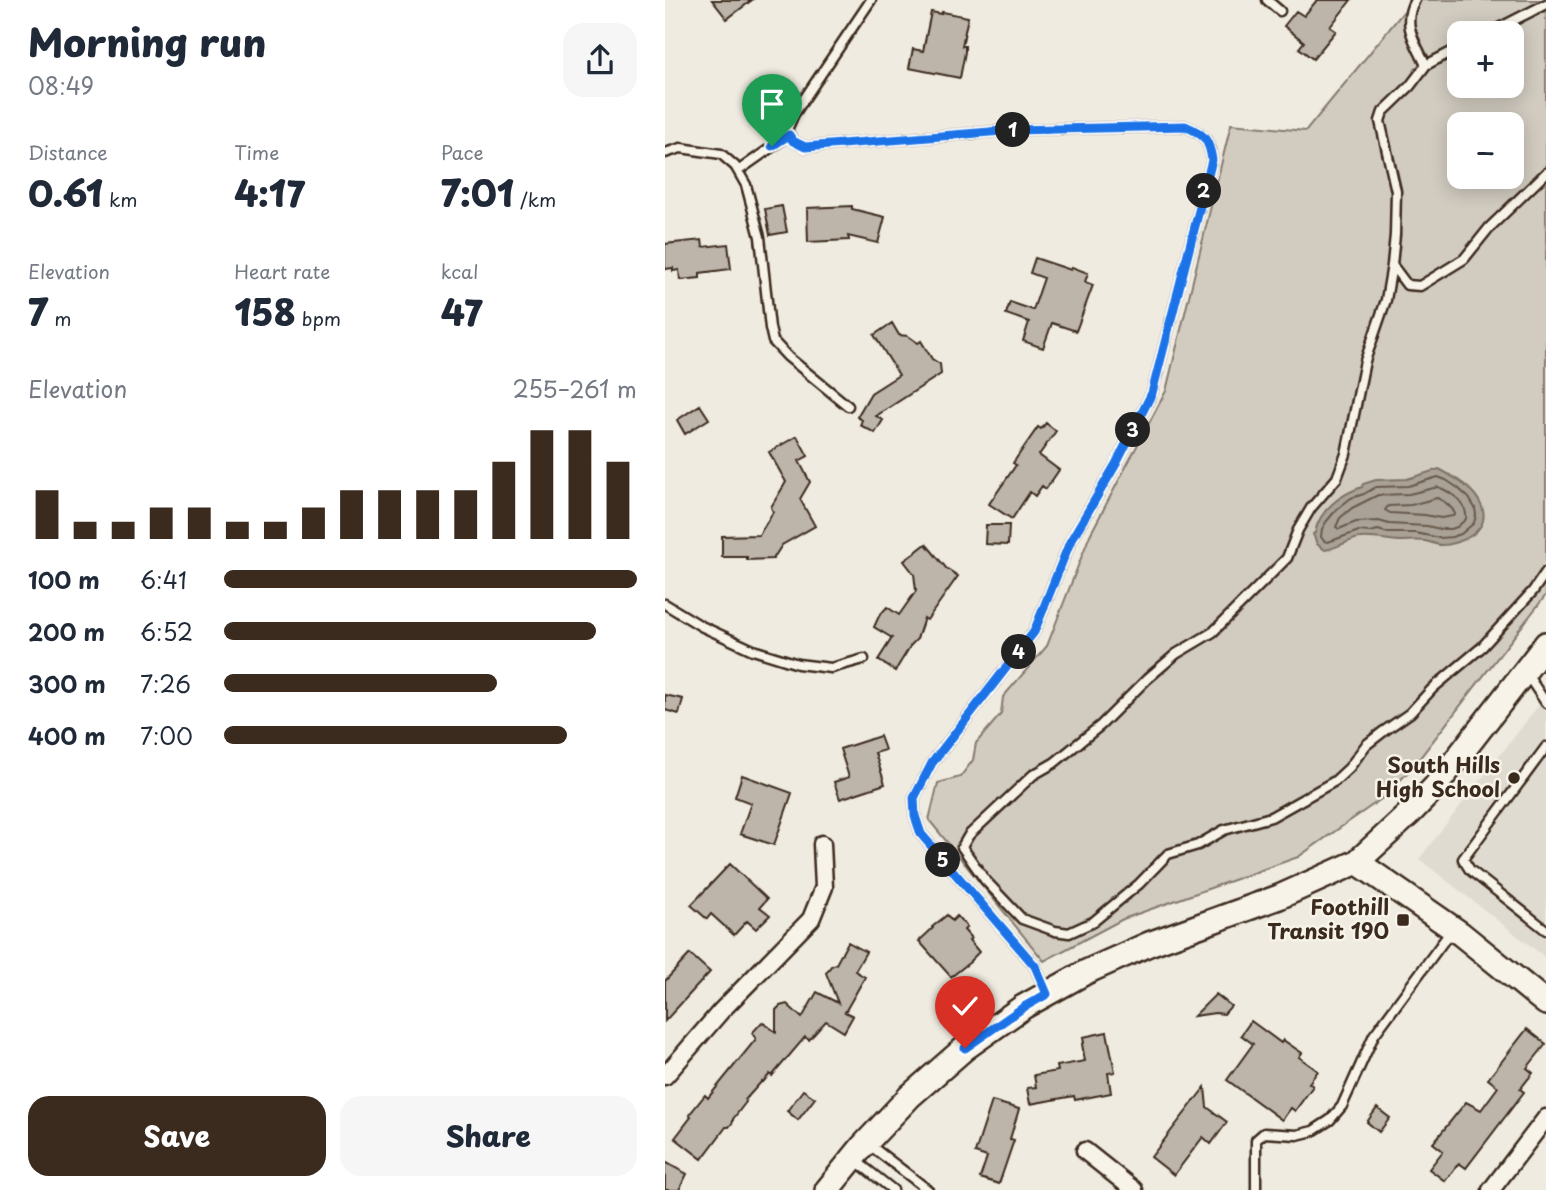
<!DOCTYPE html>
<html lang="en">
<head>
<meta charset="utf-8">
<style>
  body { margin:0; font-family:"Playpen Sans",sans-serif; background:#f6f6f7; color:#1f2937; height:100vh; display:flex; flex-direction:column; font-size:26px; white-space:nowrap }
  * { box-sizing:border-box; margin:0 }
  p { font-size:23px; color:#747a83 }
  .icon { flex:none; width:38px; height:38px; fill:none; stroke:currentColor; stroke-width:2; stroke-linecap:round; stroke-linejoin:round }
  .map { position:relative; flex:1; overflow:hidden }
  .sheet { display:flex; flex-direction:column; background:#fff; width:665px }
  .sheet>* { flex:none }
  .controls { position:absolute; left:782px; top:21px; display:grid; gap:14px }
  .controls a { display:grid; place-items:center; width:77px; height:77px; border-radius:14px; background:#fff; box-shadow:0 4px 18px #0003; font-size:35px }
  .pin { position:absolute; display:grid; place-items:center; width:60px; height:60px; color:#fff; margin:-72px -30px; border-radius:50% 50% 50% 0; rotate:-45deg; box-shadow:0 0 7px #0007 }
  .pin .icon { rotate:45deg }
  .km { position:absolute; width:35px; height:35px; margin:-18px; border-radius:50%; background:#222; color:#fff; font-size:19px; line-height:35px; text-align:center }
  .round { display:grid; place-items:center; flex:none; width:74px; height:74px; border-radius:21px; background:#f6f6f7 }
  .head { display:flex; align-items:center; justify-content:space-between; height:119px; padding:0 28px }
  h1 { font-size:38px; font-weight:800; line-height:52px }
  .metrics { display:grid; grid-template-columns:repeat(3,1fr); gap:10px; height:119px; padding:7px 28px }
  .metrics div { display:grid; align-content:center }
  .metrics b { font-size:35px; font-weight:800 }
  .metrics small { font-size:19px; font-weight:400 }
  .metrics p { font-size:19px }
  .chart { height:196px; padding:14px 28px }
  .chart p { display:flex; justify-content:space-between }
  .chart svg { width:100%; height:126px; margin-top:7px; stroke:#3b2a1e; stroke-width:6 }
  .cta { display:flex; gap:14px; margin-top:auto; padding:14px 28px }
  .cta a { flex:1; height:80px; border-radius:21px; background:#3b2a1e; color:#fff; font-size:28px; font-weight:800; line-height:80px; text-align:center }
  .cta a+a { background:#f6f6f7; color:#1f2937 }
  ul { padding:0 28px; list-style:none; font-size:23px }
  li { display:grid; grid-template-columns:112px 84px 1fr; align-items:center; height:52px }
  li i { height:18px; border-radius:9px; background:#3b2a1e }
  main { display:flex; flex:1; min-height:0 }
  .map>svg:first-child { display:block }
</style>
</head>
<body>
<main>
<section class="sheet">
<div class="head"><div><h1>Morning run</h1><p>08:49</p></div><a class="round"><svg class="icon" aria-label="share" viewBox="0 0 24 24"><path d="M12 15V3M7 8l5-5 5 5M5 13v7h14v-7"/></svg></a></div>
<div class="metrics">
<div><p>Distance</p><b>0.61<small> km</small></b></div>
<div><p>Time</p><b>4:17</b></div>
<div><p>Pace</p><b>7:01<small> /km</small></b></div>
</div>
<div class="metrics">
<div><p>Elevation</p><b>7<small> m</small></b></div>
<div><p>Heart rate</p><b>158<small> bpm</small></b></div>
<div><p>kcal</p><b>47</b></div>
</div>
<div class="chart"><p><span>Elevation</span>255–261 m</p>
<svg viewBox="0 0 160 44" preserveAspectRatio="none"><path d="M5 44V27M15 44V38M25 44V38M35 44V33M45 44V33M55 44V38M65 44V38M75 44V33M85 44V27M95 44V27M105 44V27M115 44V27M125 44V17M135 44V6M145 44V6M155 44V17"/></svg>
</div>
<ul>
<li><b>100 m</b>6:41<i style="width:100%"></i></li>
<li><b>200 m</b>6:52<i style="width:90%"></i></li>
<li><b>300 m</b>7:26<i style="width:66%"></i></li>
<li><b>400 m</b>7:00<i style="width:83%"></i></li>
</ul>
<div class="cta"><a>Save</a><a>Share</a></div>
</section>
<div class="map">
<svg width="881" height="1190" viewBox="0 0 881 1190">
  <rect width="100%" height="100%" fill="#efebe0"/>
  <filter id="ink" filterUnits="userSpaceOnUse"><feTurbulence type="fractalNoise" baseFrequency=".0143" numOctaves="2"/><feDisplacementMap in="SourceGraphic" scale="14" xChannelSelector="R" yChannelSelector="G"/><feConvolveMatrix kernelMatrix="1 2 1 2 8 2 1 2 1" color-interpolation-filters="sRGB"/></filter>
  <g filter="url(#ink)">
    <path fill="#e0dbd0" d="M 881,696 L 881,958 L 754,859 Z"/>
    <path fill="#d1cbc0" stroke="#867a6f" stroke-width="2" fill-rule="evenodd" d="M 748,0 L 881,0 L 881,595 L 747,768 L 719,797 L 633,857 L 458,919 L 379,961 L 264,820 L 273,783 L 295,777 L 308,760 L 311,743 L 336,714 L 338,697 L 382,646 L 425,535 L 501,391 L 566,124 L 641,131 ZM 794,33 L 847,33 L 847,86 L 794,86 ZM 794,124 L 847,124 L 847,177 L 794,177 Z"/>
    <path fill="#aaa296" stroke="#7e7266" stroke-width="2" d="M 774,469 C 791,478 810,489 817,507 C 826,531 795,545 776,545 C 771,545 766,542 760,541 C 751,540 742,541 734,541 C 721,540 709,537 696,538 C 687,538 673,548 660,550 L 652,544 L 648,534 L 650,533 C 654,510 676,494 697,487 L 698,484 L 711,480 L 742,479 Z"/>
    <g fill="none" stroke-linecap="round" stroke-linejoin="round">
      <path stroke="#675a4e" stroke-width="2" d="M 773,477 L 781,480 L 793,488 L 804,498 L 810,508 L 811,515 L 809,523 L 796,534 L 787,537 L 775,538 L 750,533 L 723,533 L 713,530 L 705,532 L 694,531 L 663,542 L 659,541 L 656,537 L 657,529 L 661,522 L 672,509 L 686,498 L 699,494 L 711,487 L 743,486 Z
        M 773,487 C 786,492 803,503 801,519 L 792,527 L 786,529 L 775,529 L 762,526 L 724,524 L 714,521 L 691,522 L 674,529 L 671,527 L 675,518 L 687,508 L 713,495 L 744,494 Z
        M 772,498 C 779,501 787,507 790,514 L 788,516 L 776,518 L 760,515 L 725,513 L 720,510 L 723,506 L 746,505 Z"/>
    </g>
    <path fill="#bdb5aa" stroke="#3b2a1e" stroke-width="2" d="M 47,0 L 87,0 L 62,19 Z
      M 652,0 L 686,0 L 665,27 L 671,31 L 648,59 L 634,48 L 639,42 L 619,26 L 631,11 L 639,16 Z
      M 266,12 L 276,14 L 277,12 L 303,17 L 297,46 L 300,46 L 300,52 L 295,78 L 244,68 L 248,49 L 258,51 Z
      M 117,206 L 122,232 L 105,235 L 100,209 Z
      M 187,206 L 187,209 L 220,217 L 213,243 L 183,236 L 184,240 L 143,242 L 142,208 Z
      M 37,240 L 38,247 L 63,244 L 66,269 L 35,273 L 35,278 L 15,280 L 14,270 L 8,271 L 8,268 L 0,269 L 0,244 Z
      M 370,258 L 406,270 L 407,267 L 423,273 L 420,282 L 428,285 L 411,331 L 387,323 L 378,348 L 358,341 L 364,322 L 341,314 L 345,302 L 368,310 L 379,278 L 365,273 Z
      M 227,323 L 234,335 L 243,336 L 253,343 L 256,341 L 267,359 L 275,364 L 276,374 L 211,416 L 218,420 L 210,433 L 195,425 L 197,420 L 192,417 L 206,393 L 234,375 L 209,335 Z
      M 35,405 L 44,419 L 20,434 L 12,420 Z
      M 381,423 L 391,431 L 374,455 L 394,470 L 381,489 L 377,486 L 370,496 L 365,492 L 347,519 L 324,504 L 351,465 L 348,463 L 373,427 L 376,429 Z
      M 132,436 L 143,456 L 134,461 L 145,482 L 135,499 L 150,526 L 117,545 L 108,559 L 82,560 L 82,557 L 57,557 L 57,536 L 94,535 L 108,512 L 106,507 L 121,482 L 104,452 Z
      M 321,525 L 344,525 L 343,545 L 320,544 Z
      M 261,544 L 281,568 L 293,576 L 262,620 L 259,618 L 252,639 L 246,645 L 230,671 L 213,660 L 227,638 L 209,627 L 214,616 L 222,607 L 234,615 L 251,591 L 249,574 L 239,561 Z
      M 0,695 L 18,699 L 14,714 L 0,710 Z
      M 215,736 L 220,750 L 210,753 L 220,784 L 175,799 L 169,782 L 184,777 L 175,749 Z
      M 77,775 L 127,793 L 109,845 L 75,834 L 86,803 L 70,797 Z
      M 65,864 L 102,899 L 95,907 L 105,915 L 91,929 L 82,921 L 69,935 L 46,914 L 42,919 L 26,905 Z
      M 282,915 L 287,921 L 292,916 L 302,927 L 299,930 L 306,938 L 304,940 L 314,952 L 305,961 L 305,962 L 286,977 L 254,941 L 268,928 L 267,927 Z
      M 183,942 L 201,952 L 190,971 L 200,977 L 180,1012 L 188,1016 L 179,1032 L 161,1021 L 144,1040 L 140,1037 L 107,1076 L 105,1074 L 98,1082 L 97,1081 L 80,1100 L 81,1102 L 68,1119 L 68,1122 L 64,1127 L 61,1127 L 37,1159 L 10,1138 L 26,1117 L 24,1115 L 40,1095 L 43,1098 L 91,1039 L 87,1033 L 97,1022 L 111,1032 L 111,1010 L 115,1006 L 122,1004 L 137,1018 L 152,992 L 173,1003 L 161,973 L 166,966 L 171,964 Z
      M 25,954 L 45,972 L 0,1021 L 0,981 Z
      M 551,994 L 566,1006 L 559,1014 L 550,1013 L 529,1016 Z
      M 586,1021 L 616,1043 L 618,1040 L 637,1053 L 634,1057 L 653,1071 L 644,1083 L 648,1086 L 630,1111 L 626,1108 L 617,1120 L 562,1080 L 588,1044 L 576,1035 Z
      M 862,1029 L 881,1044 L 862,1068 L 868,1073 L 855,1089 L 859,1092 L 801,1168 L 794,1163 L 780,1181 L 764,1169 L 778,1151 L 768,1143 L 801,1102 L 816,1110 L 833,1087 L 823,1079 Z
      M 442,1032 L 450,1072 L 443,1073 L 446,1093 L 410,1100 L 409,1096 L 365,1104 L 362,1088 L 371,1087 L 369,1075 L 393,1071 L 392,1066 L 420,1061 L 417,1044 L 419,1043 L 418,1037 Z
      M 540,1087 L 542,1107 L 562,1122 L 546,1144 L 538,1137 L 509,1175 L 486,1157 Z
      M 138,1090 L 150,1098 L 133,1120 L 122,1111 Z
      M 327,1101 L 354,1109 L 345,1139 L 349,1140 L 334,1184 L 315,1178 L 322,1157 L 310,1153 Z
      M 712,1108 L 725,1118 L 714,1132 L 702,1122 Z
      M 0,1162 L 22,1174 L 14,1190 L 0,1190 Z"/>
    <g fill="none" stroke-linecap="round" stroke-linejoin="round">
      <g stroke="#3b2a1e" stroke-width="13">
        <path id="service" d="M 206,0 L 129,114 L 122,130 L 128,141 L 140,147 L 350,130 L 520,126 C 539,134 544,139 547,160 L 487,393 L 451,464 L 405,542 L 369,632 L 267,763 L 249,798 L 250,816 L 256,834 L 370,966 L 381,992
          M 602,0 L 615,11
          M 750,0 C 736,24 750,42 761,65 L 745,86 L 718,112 L 715,121 L 731,191 L 730,235 L 727,265 L 721,300 L 700,361 L 681,454 L 672,478 L 646,508 L 633,530 L 622,558 L 548,632 L 511,654 L 482,679 L 436,725 L 389,763 L 368,775 L 304,835 L 297,847 L 320,880 L 357,919 L 390,931 L 404,933 L 428,922 L 474,884 L 503,854 L 533,845 L 559,830 L 606,817 L 670,781 L 684,768 L 701,745 L 719,731 L 745,713 L 768,688 L 817,647 L 868,591 L 881,572
          M 824,33 L 881,4
          M 761,65 L 794,48
          M 0,153 L 16,148 L 56,154 L 70,166 L 73,171 L 81,185 L 95,237 L 105,328 L 108,341 L 123,357 L 183,406
          M 73,171 L 124,135
          M 727,265 L 742,285 L 755,286 L 799,259 L 824,228 L 881,173
          M 0,604 L 36,626 L 88,650 L 133,664 L 166,668 L 199,659
          M 861,673 L 881,703
          M 881,747 L 798,859 L 805,870 L 881,930
          M 202,1143 L 263,1190
          M 190,1160 L 228,1190
          M 591,1190 L 591,1140 L 599,1133 L 632,1135 L 648,1131 L 665,1120 L 677,1106 L 709,1035 L 786,931"/>
      </g>
      <g stroke="#3b2a1e" stroke-width="21">
        <path id="minor" d="M 0,1076 L 56,1011 L 146,919 L 159,887 L 157,844
          M 420,1151 L 469,1190
          M 826,1190 L 881,1118"/>
      </g>
      <g stroke="#3b2a1e" stroke-width="28">
        <path id="secondary" d="M 692,862 L 796,934 L 881,1003
          M 162,1190 L 197,1147 L 245,1096 L 300,1048 L 358,1007 L 421,972 L 484,944 L 614,897 L 692,862 L 745,813 L 770,787 L 881,644"/>
      </g>
      <use href="#service" stroke="#f7f3e8" stroke-width="8"/>
      <use href="#minor" stroke="#f7f3e8" stroke-width="16"/>
      <use href="#secondary" stroke="#f7f3e8" stroke-width="23"/>
    </g>
  </g>
  <g fill="none" stroke-linecap="round" stroke-linejoin="round" filter="url(#ink)">
    <g stroke="#fff" stroke-width="14">
      <path id="route" d="M 107,146 L 124,135 L 128,141 L 140,147 L 350,130 L 520,126 C 539,134 544,139 547,160 L 487,393 L 451,464 L 405,542 L 369,632 L 267,763 L 249,798 L 250,816 L 256,834 L 370,966 L 382,994 L 359,1007 L 300,1048"/>
    </g>
    <use href="#route" stroke="#1a73e8" stroke-width="9"/>
  </g>
  <g fill="#3b2a1e" stroke="#f7f3e8" stroke-width="2.5">
    <circle cx="849" cy="778" r="7"/>
    <rect x="731" y="913" width="14" height="14" rx="3.5"/>
  </g>
  <g text-anchor="middle" stroke-width="5" stroke-linejoin="round" paint-order="stroke">
    <g font-size="21" font-weight="bold" fill="#3b2a1e" stroke="#f7f3e8" text-anchor="end">
      <text x="835" y="773">South Hills<tspan x="835" dy="24">High School</tspan></text>
      <text x="724" y="915">Foothill<tspan x="724" dy="24">Transit 190</tspan></text>
    </g>
  </g>
</svg>
<div class="controls">
<a>+</a>
<a>−</a>
</div>
<div class="pin" style="left:107px;top:146px;background:#1e9e55"><svg class="icon" aria-label="arrive" viewBox="0 0 24 24"><path d="M6 21V4h12l-3 4 3 4H6"/></svg></div>
<div class="pin" style="left:300px;top:1048px;background:#d93025"><svg class="icon" aria-label="check" viewBox="0 0 24 24"><path d="M5 12l5 5 9-10"/></svg></div>
<b class="km" style="left:348px;top:130px">1</b>
<b class="km" style="left:539px;top:191px">2</b>
<b class="km" style="left:468px;top:430px">3</b>
<b class="km" style="left:354px;top:652px">4</b>
<b class="km" style="left:278px;top:860px">5</b>
</div>
</main>
</body>
</html>
